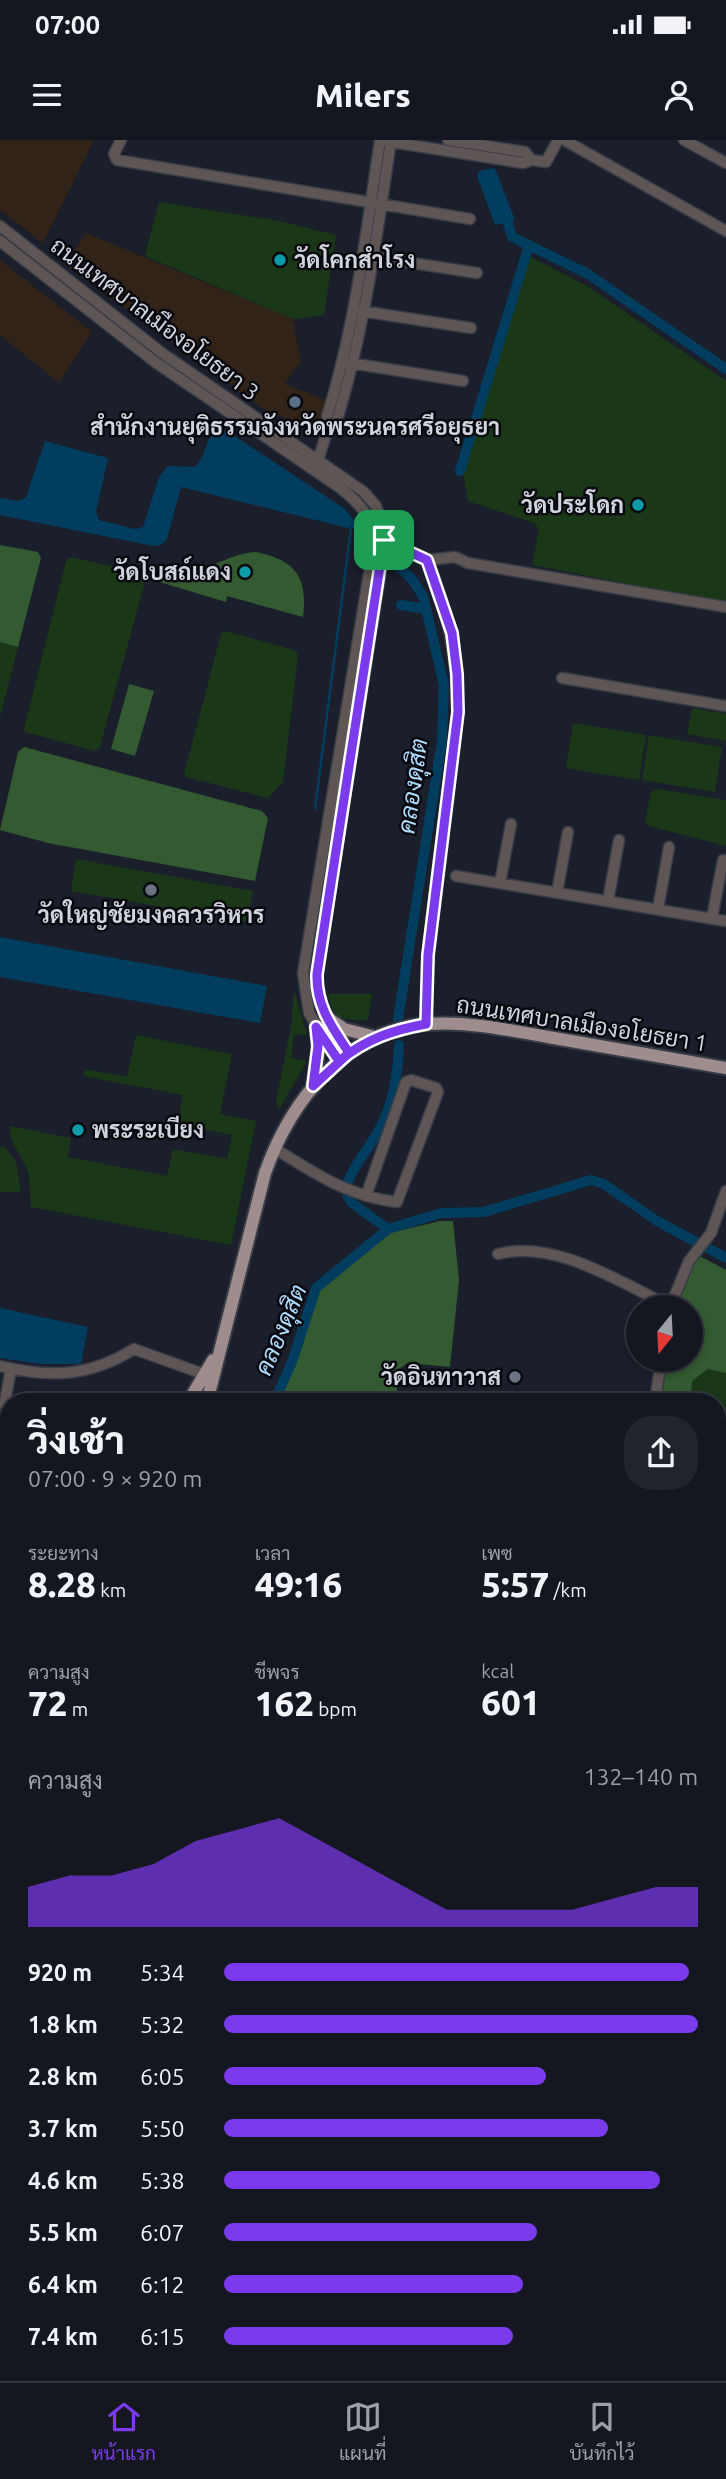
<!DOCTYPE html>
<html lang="th">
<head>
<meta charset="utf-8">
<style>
  body { margin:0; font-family:Ubuntu,Sarabun,sans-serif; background:#21242d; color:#f1f3f6; height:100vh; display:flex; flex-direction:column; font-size:26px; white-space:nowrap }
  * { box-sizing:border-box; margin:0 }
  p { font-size:23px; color:#9d9fa5 }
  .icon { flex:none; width:38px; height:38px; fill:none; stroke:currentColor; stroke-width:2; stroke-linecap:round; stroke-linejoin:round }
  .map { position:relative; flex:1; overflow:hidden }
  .details { position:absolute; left:0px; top:1253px; width:726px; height:989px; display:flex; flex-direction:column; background:#141720; border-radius:28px 28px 0 0; box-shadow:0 4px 10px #0003,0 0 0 2px #33363e }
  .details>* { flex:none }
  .needle { width:46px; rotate:198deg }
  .tools { position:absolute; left:626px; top:1155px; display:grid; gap:14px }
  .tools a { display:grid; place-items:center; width:77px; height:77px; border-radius:50%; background:#141720; box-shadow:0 4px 10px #0003,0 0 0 2px #33363e; font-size:35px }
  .pin { position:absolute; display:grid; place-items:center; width:60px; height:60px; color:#fff; margin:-30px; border-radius:14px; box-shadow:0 4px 10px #0006 }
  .round { display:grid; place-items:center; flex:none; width:74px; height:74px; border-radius:28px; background:#21242d }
  .head { display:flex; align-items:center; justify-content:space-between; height:119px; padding:0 28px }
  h1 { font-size:38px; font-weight:800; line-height:52px }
  .metrics { display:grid; grid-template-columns:repeat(3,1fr); gap:10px; height:119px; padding:7px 28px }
  .metrics div { display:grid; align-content:center }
  .metrics b { font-size:35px; font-weight:800 }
  .metrics small { font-size:19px; font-weight:400 }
  .metrics p { font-size:19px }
  .chart { height:196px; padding:14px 28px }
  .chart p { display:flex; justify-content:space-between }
  .chart svg { width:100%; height:126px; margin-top:7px; fill:#7c3aed; opacity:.7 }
  ul { padding:0 28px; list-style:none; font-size:23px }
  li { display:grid; grid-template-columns:112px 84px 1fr; align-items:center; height:52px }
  li i { height:18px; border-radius:9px; background:#7c3aed }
  .status { display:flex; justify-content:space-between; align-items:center; height:49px; padding:0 35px; background:#141720; direction:ltr }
  .status svg { height:19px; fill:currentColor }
  header { display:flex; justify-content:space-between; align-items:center; height:91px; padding:0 28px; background:#141720; font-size:32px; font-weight:800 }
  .tabs { display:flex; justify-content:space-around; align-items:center; height:98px; border-top:2px solid #33363e; background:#141720; font-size:19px; color:#9d9fa5 }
  .tabs a { display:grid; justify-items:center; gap:4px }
  .tabs .current { color:#7c3aed }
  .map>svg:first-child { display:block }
</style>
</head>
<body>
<div class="status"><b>07:00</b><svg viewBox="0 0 49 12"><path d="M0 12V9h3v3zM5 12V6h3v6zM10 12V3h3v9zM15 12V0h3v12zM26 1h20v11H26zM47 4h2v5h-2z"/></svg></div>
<header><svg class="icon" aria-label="menu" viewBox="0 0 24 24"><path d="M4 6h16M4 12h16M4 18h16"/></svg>Milers<svg class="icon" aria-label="person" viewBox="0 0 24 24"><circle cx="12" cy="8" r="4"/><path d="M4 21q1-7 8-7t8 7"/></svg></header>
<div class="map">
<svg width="726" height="2241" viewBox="0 0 726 2241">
  <rect width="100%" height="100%" fill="#1a1f2b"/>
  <path fill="#322318" d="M 0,0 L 94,0 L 43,103 L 0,70 Z
    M 86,93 L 293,179 L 301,224 L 298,225 L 285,244 L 326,260 L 316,289 L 269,272 L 64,124 Z
    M 0,120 L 92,192 L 59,243 L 0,195 Z"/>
  <path fill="#1a3818" d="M 159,62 L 279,81 L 336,95 L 324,175 L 293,179 L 145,116 Z
    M 529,116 L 587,146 L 726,241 L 726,463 L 532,425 L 539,389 L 534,383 L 468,361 L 463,333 Z
    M 70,417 L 143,433 L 146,438 L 100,607 L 95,611 L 25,592 L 24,588 L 66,421 Z
    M 225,491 L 294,510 L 298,515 L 283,642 L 268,658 L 186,637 L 184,634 L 221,494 Z
    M 0,502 L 18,507 L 0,577 Z
    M 692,568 L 726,574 L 726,601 L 687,594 Z
    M 573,583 L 646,595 L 639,640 L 566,628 Z
    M 649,595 L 722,607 L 715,652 L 642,640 Z
    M 658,649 L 726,660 L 726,706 L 649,686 L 645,682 L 651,652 Z
    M 76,719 L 253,751 L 247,782 L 71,751 Z
    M 294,850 L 307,895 L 294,894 L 291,918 L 307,921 L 279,970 L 276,961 L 291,887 Z
    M 328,854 L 372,854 L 368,880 C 343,880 333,881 328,854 Z
    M 136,895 L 232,914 L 220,974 L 256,981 L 231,1105 L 31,1067 C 30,1056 30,1043 28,1033 C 24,1016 8,1004 10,986 L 71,998 L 68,1017 L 167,1036 L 173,1009 L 227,1019 L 232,995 L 177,984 L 183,955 L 83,936 L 85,929 L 127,937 Z
    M 3,1006 L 16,1021 L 21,1052 L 0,1052 L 0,1008 Z
    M 708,1229 L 726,1233 L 726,1419 L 718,1414 L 718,1262 L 691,1262 L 692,1241 Z
    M 726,1879 L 726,1945 L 718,1971 L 718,1908 Z
    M 395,2233 L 463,2233 L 463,2241 L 393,2241 Z"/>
  <path fill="#335a30" d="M 0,405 L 38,412 L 41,418 L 18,507 L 0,502 Z
    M 256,412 C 296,420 308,438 303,477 L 227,456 L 226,462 L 156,441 L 163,435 C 199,440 222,414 256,412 Z
    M 129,544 L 154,551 L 135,616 L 111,609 Z
    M 24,607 L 262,671 L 268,678 L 255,741 L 48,703 L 0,690 L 18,612 Z
    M 440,1081 L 453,1081 L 459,1140 L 450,1227 L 407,1223 L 397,1231 L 397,1262 L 278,1262 L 294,1224 L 319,1151 L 390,1093 Z
    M 696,1114 L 726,1130 L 726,1233 L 708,1229 L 692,1241 L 691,1262 L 658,1262 L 664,1220 L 691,1220 L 691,1167 L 672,1167 Z"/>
  <path fill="#013d5f" d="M 495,28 L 515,80 L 495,85 L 477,36 L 479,31 Z
    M 214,291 L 227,291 L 345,369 L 354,380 L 356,390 L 181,347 L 167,399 L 161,405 L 153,406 L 0,375 L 0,358 L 19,361 L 26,357 L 45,301 L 108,318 L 96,372 L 99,380 L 134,389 L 143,387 L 159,337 L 168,326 L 195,327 C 206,316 204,304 214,291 Z
    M 0,797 L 267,846 L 260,883 L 0,837 Z
    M 0,1168 L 88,1187 L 81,1224 L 40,1224 L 0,1218 Z"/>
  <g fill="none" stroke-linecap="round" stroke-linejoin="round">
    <path stroke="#013d5f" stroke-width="2.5" d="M 315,669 L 351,388"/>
    <path stroke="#013d5f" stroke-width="10" d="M 504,70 L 512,97 L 588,134 L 726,229
      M 460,331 L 529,105
      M 401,465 L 426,469
      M 398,879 L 442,600 L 444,545 L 423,456 L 411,438 L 400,428
      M 347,1044 C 355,1022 371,1007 381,986 C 394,961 398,933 399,905
      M 348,1056 L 352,1063 L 388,1089
      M 274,1262 L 292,1222 L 316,1148 L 388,1089 L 441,1073 L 484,1072 L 591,1040 L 604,1044 L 657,1081 L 726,1118
      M 0,1320 L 9,1324"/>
    <g stroke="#373c47" stroke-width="13">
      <path id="minor" d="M 121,0 L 114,14 L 117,20 L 470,79
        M 448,0 L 525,12 L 532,20
        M 564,0 L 726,91
        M 684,0 L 726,23
        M 385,1 L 523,23 L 532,20 L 546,22 L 558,0
        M 0,86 L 162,213 L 364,352 L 376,366 L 383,385 L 382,423 L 317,834 C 316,866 332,887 349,913
        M 0,101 L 155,222 L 339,347 C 370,371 374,382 371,421 L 303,833 L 309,873 L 339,921
        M 367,116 L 477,133
        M 361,171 L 471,188
        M 350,223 L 463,241
        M 327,276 C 355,186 366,93 380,0
        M 337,280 C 365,188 377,95 391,0
        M 318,320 L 326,295 L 335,286
        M 384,400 L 427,420 L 455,417 L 468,423 L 726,467
        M 562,538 L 726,566
        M 456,736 L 726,781
        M 500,743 L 511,684
        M 557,753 L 568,692
        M 608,761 L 619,700
        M 658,769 L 669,707
        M 712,778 L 723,720
        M 426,884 L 428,815 L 458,572 C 457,518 448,471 427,420
        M 274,1008 C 314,1033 349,1057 397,1062 L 438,952 L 436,948 L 411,940 L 406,942 L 366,1056
        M 498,1114 C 555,1099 619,1142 670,1166
        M 670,1167 L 689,1121 L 711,1093 L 726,1051
        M 0,1226 C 51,1238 89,1237 134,1209 L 209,1236
        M 655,1262 L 661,1220
        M 9,1274 L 3,1272 L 11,1229
        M 0,1365 L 9,1369
        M 718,1434 L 726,1442
        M 0,1443 L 9,1447
        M 718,1459 L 726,1459
        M 718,1503 L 726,1481
        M 718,1755 L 726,1729
        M 0,1832 L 9,1831
        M 0,1925 L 9,1927
        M 0,1952 L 9,1955
        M 718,1991 L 726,1964
        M 718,2117 L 726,2118
        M 0,2130 L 9,2132
        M 0,2228 L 9,2229
        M 36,2233 L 65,2237
        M 245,2241 L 247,2233
        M 333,2241 L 335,2233
        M 637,2241 L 639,2233"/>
    </g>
    <g stroke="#373c47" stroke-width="16">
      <path id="major" d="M 325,876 L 344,889 L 375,897
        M 313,945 L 319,906 L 316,887
        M 188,1262 L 213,1220
        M 207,1262 L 265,1033 C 291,960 345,891 427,884 C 468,881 508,890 548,897 C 608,907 667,918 726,928
        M 0,1571 L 9,1551
        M 0,1622 L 9,1601"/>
    </g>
    <use href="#minor" stroke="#5e5655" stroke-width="10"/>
    <use href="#major" stroke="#9e8d8c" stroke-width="12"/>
  </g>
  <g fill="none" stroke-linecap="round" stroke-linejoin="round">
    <g stroke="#fff" stroke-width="14">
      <path id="route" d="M 384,400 L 317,834 C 316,866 332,887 349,913 L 313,946 L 318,906 L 316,887 L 339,921 C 366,899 393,890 426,884 L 428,815 L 458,572 L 457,534 L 452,493 L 427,420 L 384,400"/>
    </g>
    <use href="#route" stroke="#7c3aed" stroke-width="9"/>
  </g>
  <g fill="#0f9aa8" stroke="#07090e" stroke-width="2.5">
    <circle cx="280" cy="120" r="7"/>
    <circle cx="638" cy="365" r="7"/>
    <circle cx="245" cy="432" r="7"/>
    <circle cx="78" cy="990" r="7"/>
  </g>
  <circle fill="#5c6f8a" stroke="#07090e" stroke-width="2.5" cx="295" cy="262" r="7"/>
  <g fill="#6b7280" stroke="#07090e" stroke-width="2.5">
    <circle cx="151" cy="750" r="7"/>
    <circle cx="515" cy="1237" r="7"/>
  </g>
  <g text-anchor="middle" stroke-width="5" stroke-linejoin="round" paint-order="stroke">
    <g font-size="23" font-weight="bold" fill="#d1d4dc" stroke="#07090e" text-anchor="end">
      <text x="294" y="128" text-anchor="start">วัดโคกสำโรง</text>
      <text x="295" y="295" text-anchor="middle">สำนักงานยุติธรรมจังหวัดพระนครศรีอยุธยา</text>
      <text x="624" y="373">วัดประโดก</text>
      <text x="231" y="440">วัดโบสถ์แดง</text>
      <text x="151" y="783" text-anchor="middle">วัดใหญ่ชัยมงคลวรวิหาร</text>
      <text x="92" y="998" text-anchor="start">พระระเบียง</text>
      <text x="501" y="1245">วัดอินทาวาส</text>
    </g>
    <g font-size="23" fill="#d1d4dc" stroke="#07090e">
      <text transform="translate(155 179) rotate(37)" y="8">ถนนเทศบาลเมืองอโยธยา 3</text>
      <text transform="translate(582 884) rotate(9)" y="8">ถนนเทศบาลเมืองอโยธยา 1</text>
    </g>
    <g font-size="24" font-style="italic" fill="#afdbfd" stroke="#07090e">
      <text transform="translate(413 646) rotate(-82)" y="8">คลองดุสิต</text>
      <text transform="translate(281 1190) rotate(-67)" y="8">คลองดุสิต</text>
    </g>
  </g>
</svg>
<div class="tools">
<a><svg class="needle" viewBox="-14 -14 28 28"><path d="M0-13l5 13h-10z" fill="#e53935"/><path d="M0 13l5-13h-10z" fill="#9d9fa5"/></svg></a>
</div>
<div class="pin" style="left:384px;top:400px;background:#1e9e55"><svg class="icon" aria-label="arrive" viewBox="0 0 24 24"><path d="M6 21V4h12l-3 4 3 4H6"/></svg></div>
<section class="details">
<div class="head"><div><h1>วิ่งเช้า</h1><p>07:00 · 9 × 920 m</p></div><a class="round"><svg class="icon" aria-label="share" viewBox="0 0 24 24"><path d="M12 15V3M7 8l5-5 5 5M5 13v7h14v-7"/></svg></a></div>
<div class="metrics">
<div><p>ระยะทาง</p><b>8.28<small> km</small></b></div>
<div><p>เวลา</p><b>49:16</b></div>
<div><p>เพซ</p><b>5:57<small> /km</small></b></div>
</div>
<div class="metrics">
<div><p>ความสูง</p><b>72<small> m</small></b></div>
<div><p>ชีพจร</p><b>162<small> bpm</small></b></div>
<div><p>kcal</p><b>601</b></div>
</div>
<div class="chart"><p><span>ความสูง</span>132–140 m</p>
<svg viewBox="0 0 160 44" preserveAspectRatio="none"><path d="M0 44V30L10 26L20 26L30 22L40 14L50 10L60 6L70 14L80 22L90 30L100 38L110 38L120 38L130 38L140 34L150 30L160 30V44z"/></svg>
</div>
<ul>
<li><b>920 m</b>5:34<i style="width:98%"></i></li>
<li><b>1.8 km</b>5:32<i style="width:100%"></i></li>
<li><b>2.8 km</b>6:05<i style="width:68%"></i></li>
<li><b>3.7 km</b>5:50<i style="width:81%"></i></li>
<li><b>4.6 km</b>5:38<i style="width:92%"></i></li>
<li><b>5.5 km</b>6:07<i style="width:66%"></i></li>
<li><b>6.4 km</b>6:12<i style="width:63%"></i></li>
<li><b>7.4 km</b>6:15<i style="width:61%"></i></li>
</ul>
</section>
</div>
<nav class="tabs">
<a class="current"><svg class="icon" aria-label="home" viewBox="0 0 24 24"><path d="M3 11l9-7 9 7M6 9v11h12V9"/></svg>หน้าแรก</a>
<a><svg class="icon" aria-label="map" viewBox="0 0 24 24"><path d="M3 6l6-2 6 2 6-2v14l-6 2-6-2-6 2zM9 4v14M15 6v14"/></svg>แผนที่</a>
<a><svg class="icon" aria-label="saved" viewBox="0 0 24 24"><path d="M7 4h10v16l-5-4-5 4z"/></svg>บันทึกไว้</a>
</nav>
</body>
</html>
